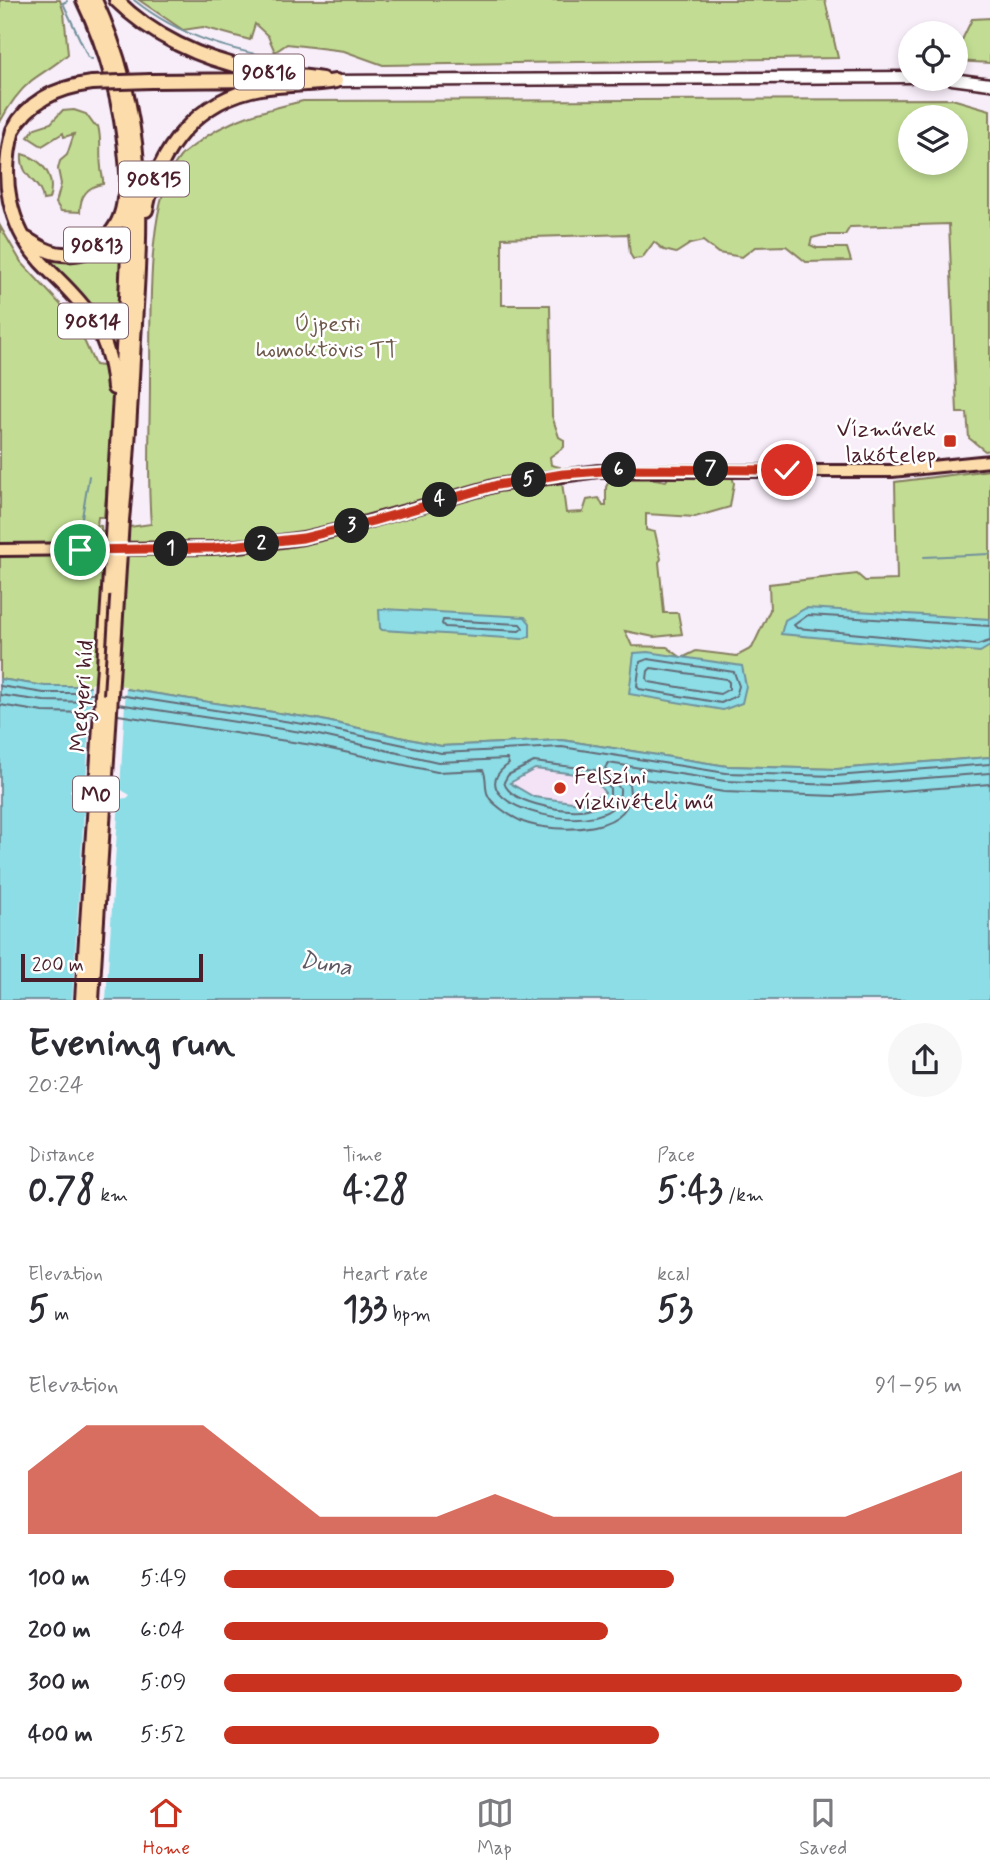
<!DOCTYPE html>
<html lang="en">
<head>
<meta charset="utf-8">
<style>
  body { margin:0; font-family:Mynerve,sans-serif; background:#f7f7f7; color:#2b2b33; height:100vh; display:flex; flex-direction:column; font-size:26px; white-space:nowrap }
  * { box-sizing:border-box; margin:0 }
  p { font-size:23px; color:#7c7c81 }
  .icon { flex:none; width:38px; height:38px; fill:none; stroke:currentColor; stroke-width:2; stroke-linecap:round; stroke-linejoin:round }
  .map { position:relative; height:1000px; overflow:hidden }
  .details { display:flex; flex-direction:column; background:#fff; flex:1 }
  .details>* { flex:none }
  .buttons { position:absolute; left:898px; top:21px; display:grid; gap:14px }
  .buttons a { display:grid; place-items:center; width:70px; height:70px; border-radius:50%; background:#fff; box-shadow:0 4px 10px #0003; font-size:35px }
  .scale { position:absolute; left:21px; bottom:18px; width:182px; box-sizing:border-box; padding-left:7px; border:4px solid #4a1f2b; border-top:0; font-size:19px; line-height:24px; white-space:nowrap; color:#4a1f2b; -webkit-text-stroke:5px #fff; paint-order:stroke }
  .pin { position:absolute; display:grid; place-items:center; width:60px; height:60px; color:#fff; margin:-30px; border:4px solid #fff; border-radius:50%; box-shadow:0 2px 7px #0007 }
  .km { position:absolute; width:35px; height:35px; margin:-18px; border-radius:50%; background:#222; color:#fff; font-size:19px; line-height:35px; text-align:center }
  .round { display:grid; place-items:center; flex:none; width:74px; height:74px; border-radius:37px; background:#f7f7f7 }
  .overview { display:flex; align-items:center; justify-content:space-between; height:119px; padding:0 28px }
  h1 { font-size:38px; font-weight:800; line-height:52px }
  .stats { display:grid; grid-template-columns:repeat(3,1fr); gap:10px; height:119px; padding:7px 28px }
  .stats div { display:grid; align-content:center }
  .stats b { font-size:35px; font-weight:800 }
  .stats small { font-size:19px; font-weight:400 }
  .stats p { font-size:19px }
  .chart { height:196px; padding:14px 28px }
  .chart p { display:flex; justify-content:space-between }
  .chart svg { width:100%; height:126px; margin-top:7px; fill:#c8321e; opacity:.7 }
  ul { padding:0 28px; list-style:none; font-size:23px }
  li { display:grid; grid-template-columns:112px 84px 1fr; align-items:center; height:52px }
  li i { height:18px; border-radius:9px; background:#c8321e }
  .dock { display:flex; justify-content:space-around; align-items:center; height:98px; border-top:2px solid #e1e1e2; background:#fff; font-size:19px; color:#7c7c81 }
  .dock a { display:grid; justify-items:center; gap:4px }
  .dock .selected { color:#c8321e }
  .map>svg:first-child { display:block }
</style>
</head>
<body>
<div class="map">
<svg width="990" height="1000" viewBox="0 0 990 1000">
  <rect width="100%" height="100%" fill="#f8eefa"/>
  <filter id="ink" filterUnits="userSpaceOnUse"><feTurbulence type="fractalNoise" baseFrequency=".0143" numOctaves="2"/><feDisplacementMap in="SourceGraphic" scale="14" xChannelSelector="R" yChannelSelector="G"/><feConvolveMatrix kernelMatrix="1 2 1 2 8 2 1 2 1" color-interpolation-filters="sRGB"/></filter>
  <g filter="url(#ink)">
    <path fill="#f4e2f7" d="M 535,769 L 592,776 L 605,794 L 580,803 L 533,797 L 509,782 Z"/>
    <path fill="#c2dd93" stroke="#867e5f" stroke-width="2" fill-rule="evenodd" d="M 0,0 L 60,0 L 64,13 L 68,54 C 56,65 43,72 31,81 C 18,92 8,107 0,122 Z
      M 139,0 L 825,0 L 838,58 L 383,65 L 344,51 L 287,44 L 275,52 L 268,36 L 255,24 L 250,40 L 203,27 L 183,30 Z
      M 990,18 L 990,63 L 956,61 L 960,44 L 972,19 Z
      M 952,99 L 990,110 L 990,450 L 985,451 L 969,438 L 967,413 L 957,413 L 949,224 L 850,227 L 845,235 L 824,235 L 812,238 L 810,245 L 817,248 L 847,248 L 851,261 L 806,262 L 786,246 L 755,247 L 742,257 L 718,253 L 703,241 L 690,244 L 676,253 L 664,250 L 654,242 L 642,258 L 633,259 L 630,254 L 628,234 L 502,238 L 502,305 L 550,305 L 552,416 L 559,437 L 564,440 L 564,447 L 550,457 L 551,465 L 560,467 L 566,513 L 583,512 L 587,500 L 599,498 L 603,506 L 606,506 L 606,487 L 610,479 L 655,479 L 666,481 L 668,478 L 732,476 L 734,483 L 730,507 L 695,517 L 646,514 L 646,530 L 655,532 L 661,559 L 659,562 L 664,613 L 678,613 L 682,634 L 654,637 L 625,631 L 632,646 L 667,647 L 682,658 L 696,651 L 737,656 L 752,648 L 770,610 L 769,584 L 857,574 L 865,581 L 897,580 L 895,482 L 990,470 L 990,757 L 837,769 L 727,766 L 562,740 L 441,746 L 317,719 L 107,686 L 45,686 L 0,679 L 0,226 L 21,262 L 75,320 L 95,365 L 110,367 C 117,416 108,468 104,517 L 98,517 L 97,525 L 101,526 L 101,531 L 151,524 C 147,476 150,428 150,380 C 151,325 145,199 180,157 C 184,152 191,148 196,144 C 227,119 265,110 303,101 ZM 910,117 L 956,117 L 956,163 L 910,163 Z
      M 74,110 L 86,114 L 94,125 L 98,126 C 102,140 99,153 101,167 C 101,174 104,177 103,184 C 87,186 80,197 80,212 L 61,211 L 56,203 L 61,184 L 58,169 L 60,161 L 67,155 L 74,134 L 64,137 L 63,133 L 42,146 L 28,137 L 35,128 L 51,123 L 62,111 Z
      M 22,154 C 43,159 56,177 49,199 L 43,200 C 41,180 20,179 22,154 Z
      M 124,224 L 117,362 L 71,284 L 39,251 L 103,248 L 119,234 Z"/>
    <path fill="#8cdde6" stroke="#72919b" stroke-width="2" fill-rule="evenodd" d="M 806,608 L 990,619 L 990,646 L 980,652 L 781,634 L 785,620 Z
      M 384,609 L 525,617 L 530,623 L 530,636 L 522,639 L 382,630 L 380,628 L 379,610 Z
      M 648,652 L 742,666 L 746,686 L 742,703 L 723,710 L 629,694 L 634,653 Z
      M 0,679 L 45,686 L 107,686 L 317,719 L 441,746 L 562,740 L 727,766 L 837,769 L 990,757 L 990,1000 L 0,1000 ZM 535,769 L 592,776 L 605,793 L 580,803 L 534,797 L 510,783 Z"/>
    <path fill="#f8eefa" d="M 91,683 L 126,686 L 120,789 L 130,795 L 127,798 L 119,799 L 106,1000 L 72,1000 L 85,796 L 72,794 L 70,790 L 75,786 L 86,787 Z"/>
    <g fill="none" stroke-linecap="round" stroke-linejoin="round">
      <path stroke="#646b76" stroke-width="2" d="M 443,620 L 520,624 L 523,628 L 519,631 L 445,627 L 442,624 Z
        M 990,626 L 808,615 L 794,625 L 797,628 L 977,645 L 990,641
        M 648,659 L 734,672 L 739,686 L 736,696 L 721,703 L 639,689 L 637,686 L 640,662 Z
        M 651,668 L 726,679 L 729,682 L 729,689 L 720,694 L 649,682 L 647,679 L 648,671 Z
        M 0,686 L 44,693 L 94,693
        M 0,695 L 44,701 L 94,702
        M 119,695 L 316,726 L 441,753 L 562,747 L 726,773 L 836,776 L 990,764
        M 118,704 L 314,734 L 438,762 L 507,759 L 509,764 C 445,806 624,848 620,789 L 605,768 L 608,763 L 725,781 L 836,785 L 990,773
        M 0,705 L 43,712 L 93,713
        M 118,715 L 312,745 L 437,772 L 483,770 C 489,781 481,793 495,804 C 503,811 514,818 523,822 C 555,834 644,835 628,781 L 631,777 L 724,792 L 836,796 L 990,784
        M 534,762 L 595,770 L 610,788 L 610,797 C 604,803 589,810 580,810 C 560,811 509,803 504,782 L 508,775 Z"/>
      <path stroke="#72919b" stroke-width="2" d="M 134,0 C 181,38 235,52 294,61
        M 67,1 L 63,3 L 88,57 L 92,59
        M 86,537 L 79,535 L 89,476
        M 924,557 L 990,554"/>
      <g stroke="#4a1f2b" stroke-width="15">
        <path id="secondary" d="M 952,79 L 990,84
          M 336,81 L 910,77"/>
      </g>
      <g stroke="#4a1f2b" stroke-width="16">
        <path id="primary" d="M 0,550 L 214,548 L 260,544 L 303,538 L 342,529 L 497,485 L 598,471 L 892,471 L 990,461"/>
      </g>
      <g stroke="#4a1f2b" stroke-width="18">
        <path id="highway" d="M 83,0 C 137,111 131,214 124,333 C 120,395 116,457 113,519
          M 95,0 C 148,115 142,216 134,339 C 131,399 128,460 122,520
          M 116,0 C 152,36 201,59 251,69 C 275,74 299,75 322,79
          M 151,81 L 269,80
          M 92,83 C 60,87 29,100 13,130 C 0,177 8,225 41,262 C 57,279 75,294 88,313 C 104,335 112,362 114,388
          M 146,210 C 158,150 197,99 261,88 C 286,84 311,85 336,81
          M 27,239 C 38,246 49,253 62,254 C 95,258 122,230 124,198
          M 82,1000 L 109,589
          M 92,1000 L 111,695"/>
      </g>
      <use href="#secondary" stroke="#fff" stroke-width="10"/>
      <use href="#primary" stroke="#fddcac" stroke-width="10"/>
      <use href="#highway" stroke="#fddcac" stroke-width="12"/>
      <g stroke="#4a1f2b" stroke-width="18" stroke-linecap="butt">
        <path id="highway-bridge" d="M 92,83 L 151,81
          M 109,589 L 113,519
          M 111,695 L 122,520"/>
      </g>
      <use href="#highway-bridge" stroke="#fddcac" stroke-width="12"/>
    </g>
  </g>
  <g fill="none" stroke-linecap="round" stroke-linejoin="round" filter="url(#ink)">
    <g stroke="#fff" stroke-width="14">
      <path id="route" d="M 80,550 L 214,548 L 303,538 L 373,521 L 497,485 L 563,474 L 631,469 L 787,470"/>
    </g>
    <use href="#route" stroke="#c8321e" stroke-width="9"/>
  </g>
  <g fill="#c8321e" stroke="#fff" stroke-width="2.5">
    <rect x="943" y="434" width="14" height="14" rx="3.5"/>
    <circle cx="560" cy="788" r="7"/>
  </g>
  <g text-anchor="middle" stroke-width="5" stroke-linejoin="round" paint-order="stroke">
    <g fill="#fff" stroke="#80626b" stroke-width="2">
      <rect x="234" y="54.5" width="70" height="35" rx="5"/>
      <rect x="119" y="161.5" width="70" height="35" rx="5"/>
      <rect x="64" y="227.5" width="66" height="35" rx="5"/>
      <rect x="58" y="303.5" width="70" height="35" rx="5"/>
      <rect x="73" y="776.5" width="46" height="35" rx="5"/>
    </g>
    <g font-size="21" font-weight="bold" fill="#4a1f2b">
      <text x="269" y="79">90816</text>
      <text x="154" y="186">90815</text>
      <text x="97" y="252">90813</text>
      <text x="93" y="328">90814</text>
      <text x="96" y="801">M0</text>
    </g>
    <g font-size="23" fill="#6e584a" stroke="#fff">
      <text x="327" y="331">Újpesti<tspan x="327" dy="26">homoktövis TT</tspan></text>
    </g>
    <g font-size="23" fill="#4a1f2b" stroke="#fff" text-anchor="end">
      <text x="936" y="436">Vízművek<tspan x="936" dy="26">lakótelep</tspan></text>
      <text x="574" y="783" text-anchor="start">Felszíni<tspan x="574" dy="26">vízkivételi mű</tspan></text>
    </g>
    <g font-size="23" fill="#4a1f2b" stroke="#fff">
      <text transform="translate(81 696) rotate(-86)" y="8">Megyeri híd</text>
    </g>
    <g font-size="24" font-style="italic" fill="#5e5863" stroke="#fff">
      <text transform="translate(326 963) rotate(9)" y="8">Duna</text>
    </g>
  </g>
</svg>
<div class="buttons">
<a><svg class="icon" aria-label="locate" viewBox="0 0 24 24"><circle cx="12" cy="12" r="6"/><path d="M12 2v4M12 18v4M2 12h4M18 12h4"/></svg></a>
<a><svg class="icon" aria-label="layers" viewBox="0 0 24 24"><path d="M12 4l9 5-9 5-9-5zM3 14l9 5 9-5"/></svg></a>
</div>
<div class="scale">200 m</div>
<div class="pin" style="left:80px;top:550px;background:#1e9e55"><svg class="icon" aria-label="arrive" viewBox="0 0 24 24"><path d="M6 21V4h12l-3 4 3 4H6"/></svg></div>
<div class="pin" style="left:787px;top:470px;background:#d93025"><svg class="icon" aria-label="check" viewBox="0 0 24 24"><path d="M5 12l5 5 9-10"/></svg></div>
<b class="km" style="left:171px;top:549px">1</b>
<b class="km" style="left:262px;top:544px">2</b>
<b class="km" style="left:352px;top:526px">3</b>
<b class="km" style="left:440px;top:500px">4</b>
<b class="km" style="left:529px;top:480px">5</b>
<b class="km" style="left:619px;top:470px">6</b>
<b class="km" style="left:711px;top:469px">7</b>
</div>
<section class="details">
<div class="overview"><div><h1>Evening run</h1><p>20:24</p></div><a class="round"><svg class="icon" aria-label="share" viewBox="0 0 24 24"><path d="M12 15V3M7 8l5-5 5 5M5 13v7h14v-7"/></svg></a></div>
<div class="stats">
<div><p>Distance</p><b>0.78<small> km</small></b></div>
<div><p>Time</p><b>4:28</b></div>
<div><p>Pace</p><b>5:43<small> /km</small></b></div>
</div>
<div class="stats">
<div><p>Elevation</p><b>5<small> m</small></b></div>
<div><p>Heart rate</p><b>133<small> bpm</small></b></div>
<div><p>kcal</p><b>53</b></div>
</div>
<div class="chart"><p><span>Elevation</span>91–95 m</p>
<svg viewBox="0 0 160 44" preserveAspectRatio="none"><path d="M0 44V22L10 6L20 6L30 6L40 22L50 38L60 38L70 38L80 30L90 38L100 38L110 38L120 38L130 38L140 38L150 30L160 22V44z"/></svg>
</div>
<ul>
<li><b>100 m</b>5:49<i style="width:61%"></i></li>
<li><b>200 m</b>6:04<i style="width:52%"></i></li>
<li><b>300 m</b>5:09<i style="width:100%"></i></li>
<li><b>400 m</b>5:52<i style="width:59%"></i></li>
</ul>
</section>
<nav class="dock">
<a class="selected"><svg class="icon" aria-label="home" viewBox="0 0 24 24"><path d="M3 11l9-7 9 7M6 9v11h12V9"/></svg>Home</a>
<a><svg class="icon" aria-label="map" viewBox="0 0 24 24"><path d="M3 6l6-2 6 2 6-2v14l-6 2-6-2-6 2zM9 4v14M15 6v14"/></svg>Map</a>
<a><svg class="icon" aria-label="saved" viewBox="0 0 24 24"><path d="M7 4h10v16l-5-4-5 4z"/></svg>Saved</a>
</nav>
</body>
</html>
